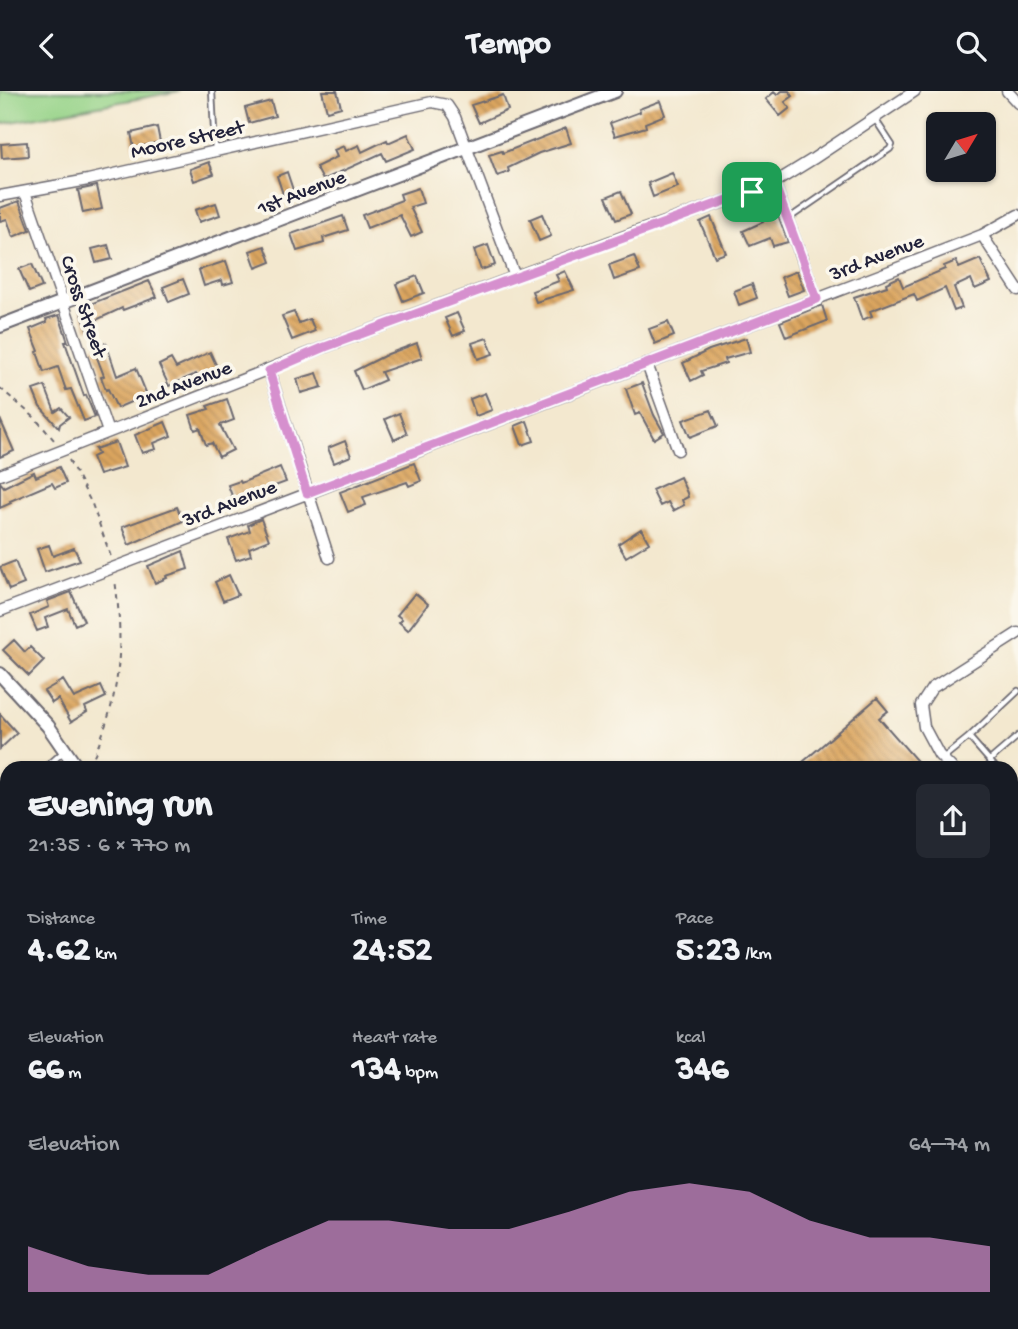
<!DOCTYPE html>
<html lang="en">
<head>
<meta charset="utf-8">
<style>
  body { margin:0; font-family:"Gochi Hand",sans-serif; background:#242831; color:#f1f3f6; height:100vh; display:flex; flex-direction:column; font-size:26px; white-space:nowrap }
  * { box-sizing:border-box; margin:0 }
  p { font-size:23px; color:#9ea1a6 }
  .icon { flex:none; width:38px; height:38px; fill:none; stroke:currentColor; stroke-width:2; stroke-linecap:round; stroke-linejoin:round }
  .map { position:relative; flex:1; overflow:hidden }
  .side { position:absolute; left:0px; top:670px; width:1018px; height:569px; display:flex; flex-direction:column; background:#171b24; border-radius:21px 21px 0 0; box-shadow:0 2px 5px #0004 }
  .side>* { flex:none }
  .needle { width:46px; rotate:52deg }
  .buttons { position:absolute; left:926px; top:21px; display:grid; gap:14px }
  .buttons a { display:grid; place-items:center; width:70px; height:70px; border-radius:10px; background:#171b24; box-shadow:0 2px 5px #0004; font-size:35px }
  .pin { position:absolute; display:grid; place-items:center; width:60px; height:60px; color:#fff; margin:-30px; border-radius:14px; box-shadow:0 4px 10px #0006 }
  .round { display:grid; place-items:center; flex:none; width:74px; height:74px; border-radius:10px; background:#242831 }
  .overview { display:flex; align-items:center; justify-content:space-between; height:119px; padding:0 28px }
  h1 { font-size:38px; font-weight:700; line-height:52px }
  .figures { display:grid; grid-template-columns:repeat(3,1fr); gap:10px; height:119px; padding:7px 28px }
  .figures div { display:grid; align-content:center }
  .figures b { font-size:35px; font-weight:700 }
  .figures small { font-size:19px; font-weight:400 }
  .figures p { font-size:19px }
  .chart { height:196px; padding:14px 28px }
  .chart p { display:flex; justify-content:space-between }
  .chart svg { width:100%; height:126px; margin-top:7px; fill:#d690ce; opacity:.7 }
  header { display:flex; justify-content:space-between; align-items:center; height:91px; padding:0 28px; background:#171b24; font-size:32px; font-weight:700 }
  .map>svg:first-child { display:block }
</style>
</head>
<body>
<header><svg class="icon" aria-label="back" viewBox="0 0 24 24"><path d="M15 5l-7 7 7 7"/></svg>Tempo<svg class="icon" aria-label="search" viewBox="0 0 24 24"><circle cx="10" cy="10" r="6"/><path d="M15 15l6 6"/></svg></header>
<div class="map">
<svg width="1018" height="1238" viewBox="0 0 1018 1238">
  <defs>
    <pattern id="building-back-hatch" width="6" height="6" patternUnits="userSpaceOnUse" patternTransform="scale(1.75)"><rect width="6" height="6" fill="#dca65f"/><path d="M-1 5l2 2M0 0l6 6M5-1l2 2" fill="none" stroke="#b28750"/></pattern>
  </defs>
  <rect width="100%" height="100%" fill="#fbf7ec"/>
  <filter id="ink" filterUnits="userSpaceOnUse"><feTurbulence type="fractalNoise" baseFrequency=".0143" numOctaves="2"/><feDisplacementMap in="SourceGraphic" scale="14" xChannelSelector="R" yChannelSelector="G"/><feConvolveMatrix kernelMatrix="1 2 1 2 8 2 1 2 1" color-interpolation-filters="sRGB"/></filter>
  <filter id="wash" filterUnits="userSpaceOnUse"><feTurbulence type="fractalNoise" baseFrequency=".00686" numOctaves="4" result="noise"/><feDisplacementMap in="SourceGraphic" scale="28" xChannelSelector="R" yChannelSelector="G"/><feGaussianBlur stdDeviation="1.57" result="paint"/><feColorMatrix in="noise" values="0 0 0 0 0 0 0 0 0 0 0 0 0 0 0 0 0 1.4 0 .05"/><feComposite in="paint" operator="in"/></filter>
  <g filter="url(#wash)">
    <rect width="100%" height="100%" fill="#f3e8cf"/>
    <path fill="#f7d1c8" d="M 7,880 L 7,1066 L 0,1067 L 0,881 Z"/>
    <path fill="#96d388" stroke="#5c7a62" stroke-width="2" d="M 0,0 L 180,0 L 0,33 Z
      M 7,1066 L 7,1232 L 220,1232 L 228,1238 L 0,1238 L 0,1067 Z
      M 262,1232 L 371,1232 L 373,1238 L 258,1238 Z"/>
    <g id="blocks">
      <path fill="url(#building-back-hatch)" d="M 322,0 L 337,0 L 341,16 L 327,20 Z
        M 782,0 L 789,0 L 793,5 L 785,11 L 790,17 L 780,25 L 766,8 L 774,1 L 777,4 Z
        M 503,4 L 508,19 L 479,32 L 471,14 Z
        M 271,10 L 275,25 L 249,32 L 245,17 Z
        M 660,10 L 665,24 L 645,32 L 646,36 L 615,45 L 610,32 L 640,21 L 639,18 Z
        M 157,36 L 160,51 L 134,57 L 131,42 Z
        M 566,37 L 571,52 L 539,62 L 508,77 L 509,81 L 497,85 L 489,64 L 502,60 L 503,62 Z
        M 408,43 L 415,58 L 386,70 L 382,62 L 323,89 L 316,76 L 337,66 L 334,59 L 344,55 L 346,60 L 359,54 L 362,61 L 387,49 L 388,52 Z
        M 27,51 L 28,65 L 2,67 L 1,53 Z
        M 209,71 L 214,83 L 194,90 L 190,78 Z
        M 287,81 L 294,102 L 284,106 L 277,85 Z
        M 672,82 L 678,96 L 653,106 L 648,92 Z
        M 97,95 L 102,118 L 83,122 L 78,99 Z
        M 418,97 L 423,112 L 410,116 L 422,141 L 411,146 L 400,124 L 367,137 L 362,124 L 402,109 L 400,103 Z
        M 621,100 L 631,123 L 616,129 L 606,106 Z
        M 19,110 L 30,139 L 13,146 L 7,128 L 0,130 L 0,117 Z
        M 216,112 L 220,124 L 199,131 L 195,119 Z
        M 776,118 L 788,151 L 773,155 L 770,147 L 750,155 L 743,140 L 763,131 L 760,125 Z
        M 542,123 L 551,145 L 539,150 L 530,128 Z
        M 343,125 L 348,139 L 323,147 L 324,152 L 297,160 L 291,143 Z
        M 711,126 L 726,162 L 715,166 L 700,131 Z
        M 108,154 L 112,168 L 96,172 L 92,158 Z
        M 488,154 L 495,174 L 481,179 L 474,159 Z
        M 265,155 L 271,171 L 256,177 L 250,160 Z
        M 634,165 L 640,180 L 614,189 L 609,174 Z
        M 980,168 L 991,191 L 975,198 L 971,188 L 954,196 L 962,217 L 954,220 L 945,197 L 917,210 L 914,203 L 870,220 L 872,225 L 862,229 L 854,206 L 887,195 L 886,192 L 899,186 L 903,196 L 945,178 L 944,175 L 956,170 L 959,177 Z
        M 226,170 L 233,191 L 223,194 L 222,189 L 204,195 L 199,179 Z
        M 32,173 L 42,196 L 29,201 L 19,178 Z
        M 565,180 L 574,199 L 536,211 L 532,200 L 559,190 L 556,184 Z
        M 797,180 L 804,199 L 788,205 L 781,186 Z
        M 417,185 L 424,202 L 403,210 L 396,193 Z
        M 183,188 L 189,203 L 169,211 L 163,196 Z
        M 149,190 L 157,206 L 123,219 L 122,217 L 96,229 L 98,234 L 87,238 L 80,217 Z
        M 752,193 L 757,207 L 739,214 L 734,200 Z
        M 822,214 L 827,230 L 786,246 L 780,231 Z
        M 294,221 L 299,232 L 310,228 L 315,240 L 292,249 L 282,225 Z
        M 457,222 L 465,240 L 453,245 L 445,227 Z
        M 59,224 L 68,251 L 65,251 L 84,305 L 86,304 L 95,326 L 84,330 L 71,298 L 66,299 L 58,276 L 44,281 L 37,261 L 39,260 L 30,238 L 47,231 L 46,228 Z
        M 668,231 L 674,245 L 655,253 L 649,238 Z
        M 487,247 L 493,263 L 478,268 L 472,252 Z
        M 746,247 L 750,261 L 725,268 L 726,272 L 701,280 L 703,284 L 691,290 L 683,272 L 709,259 Z
        M 106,252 L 117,285 L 136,277 L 147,304 L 117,317 L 108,298 L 106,299 L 101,286 L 104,285 L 93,256 Z
        M 417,252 L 422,267 L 381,281 L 385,289 L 362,299 L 354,280 L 388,263 Z
        M 210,261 L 218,278 L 199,287 L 196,283 L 169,295 L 159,274 L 171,268 L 176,277 Z
        M 317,282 L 322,296 L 301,302 L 297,288 Z
        M 642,292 L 654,324 L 664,342 L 654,348 L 640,322 L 635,324 L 626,298 Z
        M 45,295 L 55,321 L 61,317 L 69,326 L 60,333 L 59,337 L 40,316 L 33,299 Z
        M 485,302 L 492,319 L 476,325 L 470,308 Z
        M 227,308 L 234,329 L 220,334 L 233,359 L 219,366 L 212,352 L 206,354 L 200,337 L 195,339 L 190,324 L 209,318 L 207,315 Z
        M 711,319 L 718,335 L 690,346 L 683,329 Z
        M 399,322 L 407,343 L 394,349 L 385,328 Z
        M 0,328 L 14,360 L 0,366 Z
        M 527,330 L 534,350 L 522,354 L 515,335 Z
        M 165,331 L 171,345 L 154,352 L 156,358 L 142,362 L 135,344 Z
        M 345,350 L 351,365 L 334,372 L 328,357 Z
        M 116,351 L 125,376 L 99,384 L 92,366 L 98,363 L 95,358 Z
        M 414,372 L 421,390 L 409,395 L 407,391 L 363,406 L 366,414 L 348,421 L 340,401 Z
        M 59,376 L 66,392 L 55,397 L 52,392 L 10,410 L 11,412 L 0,417 L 0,391 L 4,396 L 34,381 L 36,386 Z
        M 280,376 L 286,391 L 234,410 L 228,394 L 240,390 L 241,392 Z
        M 680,386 L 687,402 L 688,406 L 682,409 L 684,414 L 673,420 L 668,411 L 660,415 L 652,399 Z
        M 177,416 L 183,430 L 129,454 L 122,436 Z
        M 261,428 L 269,449 L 249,457 L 251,464 L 236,469 L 228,448 L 250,440 L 248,434 Z
        M 641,438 L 649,452 L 626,466 L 618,453 Z
        M 49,454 L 53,465 L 74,457 L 80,469 L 45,481 L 37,458 Z
        M 183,460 L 188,478 L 166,485 L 167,487 L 155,492 L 148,475 Z
        M 15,470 L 24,493 L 9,499 L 0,476 Z
        M 229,484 L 238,504 L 223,510 L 215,491 Z
        M 71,501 L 84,530 L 75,534 L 68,518 L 45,527 L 48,536 L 37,540 L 30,524 L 49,516 L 47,510 Z
        M 415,502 L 428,513 L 408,539 L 399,531 L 402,528 L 397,524 Z
        M 14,549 L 25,561 L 30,556 L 44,570 L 29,585 L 3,559 Z
        M 63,589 L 74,607 L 101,595 L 106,606 L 85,616 L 87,621 L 71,631 L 58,608 L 52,612 L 44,600 Z
        M 877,607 L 888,620 L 879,627 L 923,677 L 796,677 Z
        M 0,623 L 17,642 L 0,658 Z"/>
    </g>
  </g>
  <g filter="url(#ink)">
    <use href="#blocks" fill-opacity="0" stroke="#6b676f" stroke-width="2"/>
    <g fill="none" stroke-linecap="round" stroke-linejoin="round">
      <g stroke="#6b676f" stroke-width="8">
        <path id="service" d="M 212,0 L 215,60
          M 788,128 L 890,58 L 892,54 L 875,28
          M 943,667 L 969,646
          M 990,669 L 1018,645
          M 45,677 L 62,662
          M 996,677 L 969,646 L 1018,600
          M 1012,694 L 1018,702
          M 0,1012 L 7,1011
          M 0,1200 L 7,1203"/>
      </g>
      <g stroke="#6b676f" stroke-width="13">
        <path id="minor" d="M 1007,0 L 1018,12
          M 774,92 L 817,209
          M 25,101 L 108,341
          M 0,105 L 88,89 L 432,11 L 447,14 L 455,26 L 515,186
          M 982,144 L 1018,199
          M 647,273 L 678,359
          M 269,280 L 329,467
          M 0,384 L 325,256 L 633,142 L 752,101 L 774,92 L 813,68 L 915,0
          M 0,520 L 890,180 L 982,144 L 1018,124
          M 952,677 L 939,664 L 924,636 L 921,614 L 932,597 L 1018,542
          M 1012,740 L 1018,745
          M 0,763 L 7,764
          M 0,874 L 7,872
          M 1012,886 L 1018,882"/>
      </g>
      <g stroke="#6b676f" stroke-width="16">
        <path id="tertiary" d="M 0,235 L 615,0
          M 0,583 L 48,635 L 77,677
          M 371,1232 L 373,1238"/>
      </g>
      <path stroke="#6b676f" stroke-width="2" stroke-dasharray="5 5" stroke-linecap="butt" d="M 0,297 L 34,326 L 55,350
        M 69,369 L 92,413 L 111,466
        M 89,673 C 97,661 101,647 106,633 C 122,585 122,539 115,489
        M 0,781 L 7,775"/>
      <use href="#service" stroke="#fff" stroke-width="4.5"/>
      <use href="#minor" stroke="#fff" stroke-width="10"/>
      <use href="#tertiary" stroke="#fff" stroke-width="12"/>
    </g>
  </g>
  <g fill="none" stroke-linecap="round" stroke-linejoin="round" filter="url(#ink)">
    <g stroke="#fff" stroke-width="14">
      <path id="route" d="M 774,92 L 817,208 L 307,402 L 269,280 L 325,256 Z"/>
    </g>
    <use href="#route" stroke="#d690ce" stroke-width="9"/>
  </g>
  <g text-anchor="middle" stroke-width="7" stroke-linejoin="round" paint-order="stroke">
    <g font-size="21" fill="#22223b" stroke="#fbf7ec">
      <text transform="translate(187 47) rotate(-13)" y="7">Moore Street</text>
      <text transform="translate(301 100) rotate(-21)" y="7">1st Avenue</text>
      <text transform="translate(876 165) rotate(-21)" y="7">3rd Avenue</text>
      <text transform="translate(85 215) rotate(71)" y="7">Cross Street</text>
      <text transform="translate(183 292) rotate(-21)" y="7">2nd Avenue</text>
      <text transform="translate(229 411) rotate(-21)" y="7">3rd Avenue</text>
    </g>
  </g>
</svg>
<div class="buttons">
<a><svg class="needle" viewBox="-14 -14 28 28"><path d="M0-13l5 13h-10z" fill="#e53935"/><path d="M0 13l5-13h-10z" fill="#9ea1a6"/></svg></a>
</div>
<div class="pin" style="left:752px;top:101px;background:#1e9e55"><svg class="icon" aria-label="arrive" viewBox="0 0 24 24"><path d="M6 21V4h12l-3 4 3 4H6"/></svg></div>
<section class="side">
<div class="overview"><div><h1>Evening run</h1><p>21:35 · 6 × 770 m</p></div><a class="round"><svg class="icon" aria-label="share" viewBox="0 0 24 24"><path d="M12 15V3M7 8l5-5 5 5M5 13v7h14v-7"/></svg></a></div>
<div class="figures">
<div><p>Distance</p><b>4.62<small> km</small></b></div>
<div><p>Time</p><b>24:52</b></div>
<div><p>Pace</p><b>5:23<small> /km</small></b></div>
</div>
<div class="figures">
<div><p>Elevation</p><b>66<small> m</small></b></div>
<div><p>Heart rate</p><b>134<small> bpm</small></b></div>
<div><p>kcal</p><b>346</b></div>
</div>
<div class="chart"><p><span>Elevation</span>64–74 m</p>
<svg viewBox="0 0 160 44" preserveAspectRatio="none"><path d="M0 44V28L10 35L20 38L30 38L40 28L50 19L60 19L70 22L80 22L90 16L100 9L110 6L120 9L130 19L140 25L150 25L160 28V44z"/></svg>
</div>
</section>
</div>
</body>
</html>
